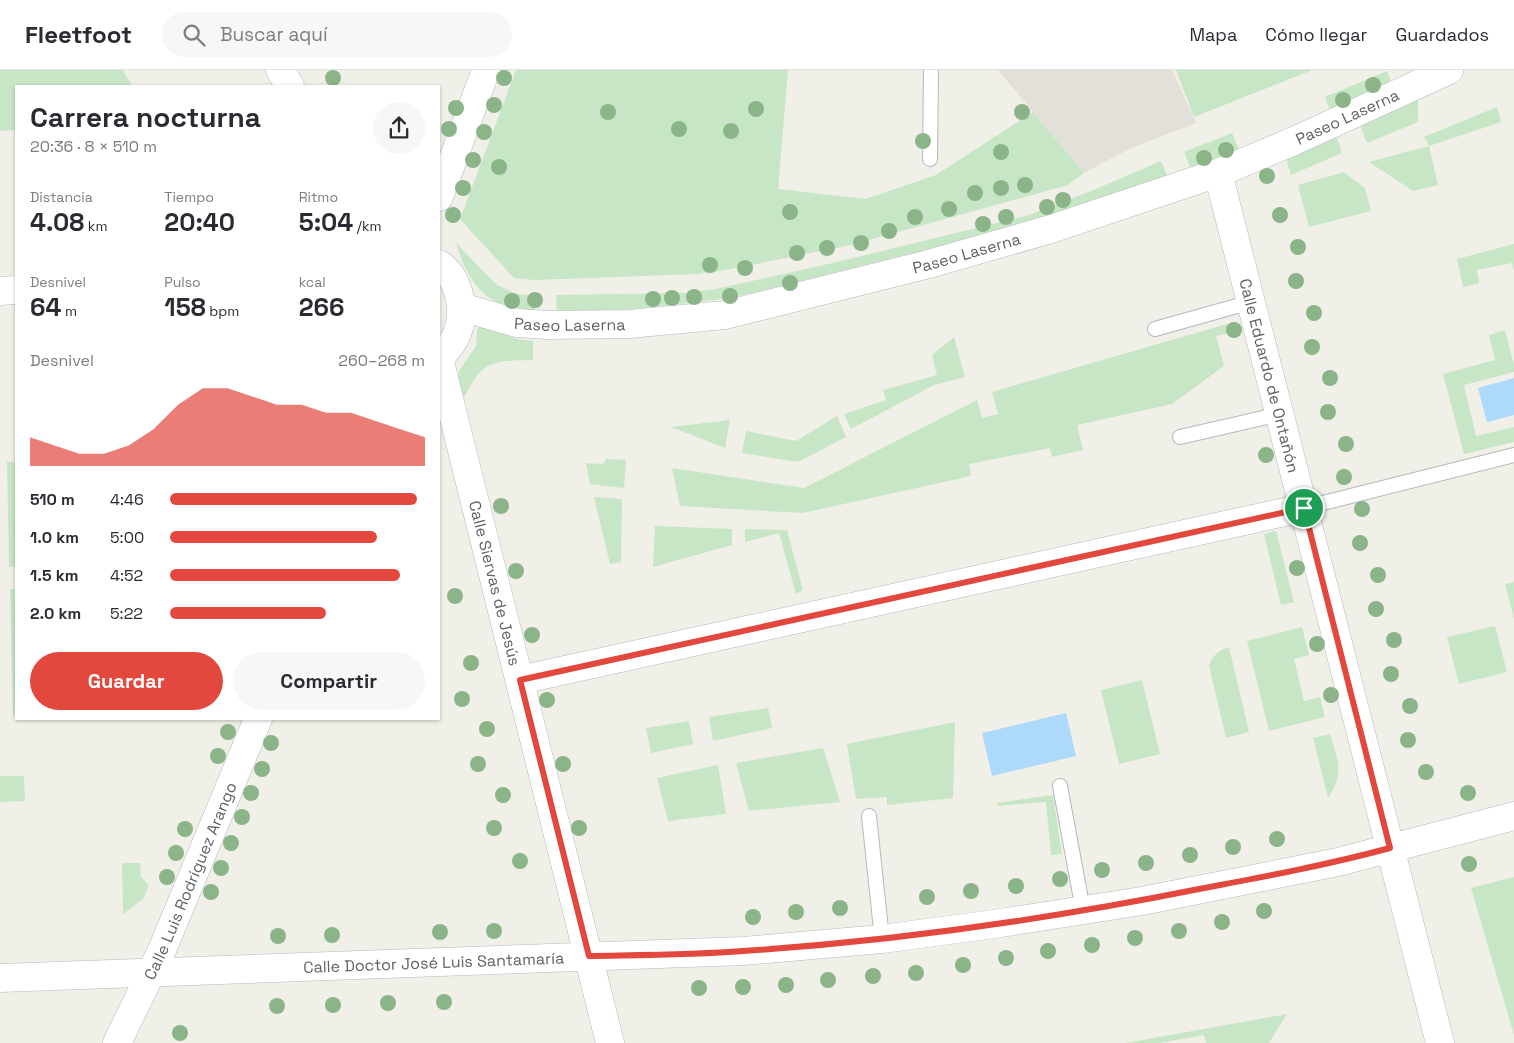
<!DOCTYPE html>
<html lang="es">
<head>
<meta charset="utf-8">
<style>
  body { margin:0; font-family:"Space Grotesk",sans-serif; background:#f7f7f7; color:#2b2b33; height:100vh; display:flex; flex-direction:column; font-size:19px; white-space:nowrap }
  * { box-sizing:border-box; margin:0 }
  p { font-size:16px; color:#7c7c81 }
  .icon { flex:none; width:28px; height:28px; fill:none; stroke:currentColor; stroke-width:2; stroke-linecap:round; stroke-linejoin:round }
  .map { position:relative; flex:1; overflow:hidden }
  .drawer { position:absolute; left:15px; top:15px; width:425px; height:635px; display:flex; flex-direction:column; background:#fff; border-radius:0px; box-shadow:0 1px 4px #0004 }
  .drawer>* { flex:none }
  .pin { position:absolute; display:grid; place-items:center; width:42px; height:42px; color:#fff; margin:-21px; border:2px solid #fff; border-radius:50%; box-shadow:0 1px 5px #0007 }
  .round { display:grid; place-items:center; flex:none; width:52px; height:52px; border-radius:26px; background:#f7f7f7 }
  .head { display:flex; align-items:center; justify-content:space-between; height:85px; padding:0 15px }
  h1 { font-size:28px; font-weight:800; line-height:38px }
  .stats { display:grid; grid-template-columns:repeat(3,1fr); gap:8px; height:85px; padding:5px 15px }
  .stats div { display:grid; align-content:center }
  .stats b { font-size:25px; font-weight:800 }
  .stats small { font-size:14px; font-weight:400 }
  .stats p { font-size:14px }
  .chart { height:140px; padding:10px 15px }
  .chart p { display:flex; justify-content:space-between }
  .chart svg { width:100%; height:90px; margin-top:5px; fill:#e2483d; opacity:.7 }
  .button { display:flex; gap:10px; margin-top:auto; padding:10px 15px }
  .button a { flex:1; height:58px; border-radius:30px; background:#e2483d; color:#fff; font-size:20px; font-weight:800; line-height:58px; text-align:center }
  .button a+a { background:#f7f7f7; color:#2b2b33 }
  ul { padding:0 15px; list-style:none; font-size:16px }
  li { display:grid; grid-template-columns:80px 60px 1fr; align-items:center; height:38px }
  li i { height:12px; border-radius:6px; background:#e2483d }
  header { display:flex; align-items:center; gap:30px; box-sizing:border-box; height:70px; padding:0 25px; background:#fff; border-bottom:1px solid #e1e1e2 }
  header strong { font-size:24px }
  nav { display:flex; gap:28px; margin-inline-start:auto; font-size:18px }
  .search { width:350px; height:45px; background:#f7f7f7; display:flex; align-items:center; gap:12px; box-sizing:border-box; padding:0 18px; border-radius:28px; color:#7c7c81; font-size:19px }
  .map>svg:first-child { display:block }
</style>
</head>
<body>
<header>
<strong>Fleetfoot</strong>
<div class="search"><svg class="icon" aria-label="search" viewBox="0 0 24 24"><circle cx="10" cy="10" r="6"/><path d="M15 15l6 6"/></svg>Buscar aquí</div>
<nav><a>Mapa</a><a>Cómo llegar</a><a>Guardados</a></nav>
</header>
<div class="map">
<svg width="1514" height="973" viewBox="0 0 1514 973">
  <rect width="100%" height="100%" fill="#f0efe8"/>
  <path fill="#e3e0d9" d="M 998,0 L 1172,0 L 1196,53 L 1131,78 L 1084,103 Z"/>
  <path fill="#c7e6c6" d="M 0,0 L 123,0 L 132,16 L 16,16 L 16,60 L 0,61 Z
    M 516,0 L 788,0 L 778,119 L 866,129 L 936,105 L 1033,42 L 1084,103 L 1068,115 L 851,175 L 726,200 L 697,204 L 534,210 L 514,208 L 460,149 Z
    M 1176,0 L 1310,0 L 1310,1 L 1194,47 Z
    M 1387,1 L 1392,15 L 1331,43 L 1325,27 Z
    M 1418,29 L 1418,52 L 1367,73 L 1360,55 Z
    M 1497,37 L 1501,52 L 1429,76 L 1438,115 L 1413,121 L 1369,92 L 1429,76 L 1424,67 Z
    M 1232,63 L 1239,80 L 1191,99 L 1184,82 Z
    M 1336,66 L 1342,83 L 1291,105 L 1286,88 Z
    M 1161,91 L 1168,108 L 972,170 L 789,216 L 722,229 L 635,239 L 557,242 L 556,225 L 686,223 L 716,219 L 837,192 L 1029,145 L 1096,119 Z
    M 1344,102 L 1365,118 L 1371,141 L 1309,157 L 1298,115 Z
    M 456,173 L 497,215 L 517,224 L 535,226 L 535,241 C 526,239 517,238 508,236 C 478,229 464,200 456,173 Z
    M 1514,174 L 1514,201 L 1512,193 L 1477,200 L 1479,213 L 1463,217 L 1457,189 Z
    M 1227,254 L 1229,263 L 1216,266 L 1224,296 L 1172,334 L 1077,355 L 1083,380 L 1052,387 L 1050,378 L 969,394 L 971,406 L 803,443 L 680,436 L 672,398 L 804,418 L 977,330 L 982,348 L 998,344 L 992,322 Z
    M 481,255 L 517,269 L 533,271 L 533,290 C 495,291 483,289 465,326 L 463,326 L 458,307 L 459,301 L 476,276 L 477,259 Z
    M 1505,260 L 1514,295 L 1514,302 L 1464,315 L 1476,366 L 1514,357 L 1514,372 L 1464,384 L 1443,304 L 1495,290 L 1489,265 Z
    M 954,267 L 965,307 L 934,315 L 851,359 L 844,344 L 886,330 L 883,320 L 937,305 L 932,285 Z
    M 837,346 L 846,367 L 798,392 L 742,383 L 746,361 L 796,371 Z
    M 730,350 L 725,378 L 671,357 Z
    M 606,389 L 626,390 L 624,418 L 590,414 L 586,393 L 603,394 Z
    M 7,392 L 16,392 L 16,497 L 9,497 Z
    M 594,427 L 622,429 L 621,492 L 610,494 Z
    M 655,456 L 732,459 L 732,475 L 653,497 Z
    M 745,459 L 787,460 L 803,520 L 796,524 L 779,463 L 745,472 Z
    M 1276,461 L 1294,532 L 1281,535 L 1264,464 Z
    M 1514,512 L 1514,549 L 1505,514 Z
    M 10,519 L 16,519 L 16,645 L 13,645 Z
    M 1495,556 L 1507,602 L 1459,614 L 1447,567 Z
    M 1302,557 L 1309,585 L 1294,589 L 1304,631 L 1320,627 L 1325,647 L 1269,661 L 1247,571 Z
    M 1229,577 L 1249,662 L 1226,668 L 1209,596 C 1212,585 1219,581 1229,577 Z
    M 1142,610 L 1160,684 L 1119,694 L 1101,620 Z
    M 768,638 L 772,658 L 713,671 L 709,647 Z
    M 689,651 L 693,674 L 651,683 L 646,658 Z
    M 955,652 L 953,728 L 887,735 L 887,727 L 856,729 L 847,674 Z
    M 1330,664 C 1338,691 1345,703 1328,728 L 1313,668 Z
    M 823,678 L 840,732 L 749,741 L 736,693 Z
    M 718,695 L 726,744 L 668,751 L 657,708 Z
    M 0,706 L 24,706 L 25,731 L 0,732 Z
    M 1053,725 L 1062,784 L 1051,785 L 1046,732 L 997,736 L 997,733 Z
    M 122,793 L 140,793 L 141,807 L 149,815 L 143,829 L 123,844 Z
    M 1514,807 L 1514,965 L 1471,818 Z
    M 1287,944 L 1269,973 L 1206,973 L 1204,965 L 1159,973 L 1126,973 Z"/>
  <path fill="#addafb" d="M 1514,308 L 1514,345 L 1487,352 L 1478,318 Z
    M 1066,643 L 1076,686 L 992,706 L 982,663 Z"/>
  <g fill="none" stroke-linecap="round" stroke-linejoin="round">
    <g stroke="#b5b8bc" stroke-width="16">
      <path id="lane" d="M 930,89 L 931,0
        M 1155,259 L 1251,232
        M 1180,367 L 1280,344
        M 1303,438 L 1514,385
        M 1060,716 L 1083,840
        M 869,746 L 882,869"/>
    </g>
    <g stroke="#b5b8bc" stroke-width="29">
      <g id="street">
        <path d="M 280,0 L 290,16"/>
        <path id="s1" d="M 1218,103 L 1440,973"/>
        <path d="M 439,127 L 486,0"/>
        <path d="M 439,194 C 461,209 466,243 456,266 C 452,275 445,282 439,288"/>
        <path d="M 0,221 L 16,220"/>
        <path id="s2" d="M 461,237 L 517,253 L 548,255 L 629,254 L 725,245 L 929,194 L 1051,159 L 1218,103 L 1294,71 L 1449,0"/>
        <path id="s3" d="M 439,288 L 610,973"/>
        <path d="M 520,610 L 1303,438"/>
        <path id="s4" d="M 0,908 L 743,881 L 882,869 L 994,854 L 1142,831 L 1303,799 L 1338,792 L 1514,746"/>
        <path id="s5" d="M 117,973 L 162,880 L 258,649"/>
      </g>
    </g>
    <use href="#lane" stroke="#fff" stroke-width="14"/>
    <use href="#street" stroke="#fff" stroke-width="28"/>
  </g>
  <g fill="#8cb489">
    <circle cx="333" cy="8" r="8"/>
    <circle cx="504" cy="8" r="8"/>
    <circle cx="1373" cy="15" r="8"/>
    <circle cx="1343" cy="30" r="8"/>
    <circle cx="494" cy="35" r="8"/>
    <circle cx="456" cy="38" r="8"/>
    <circle cx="756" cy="39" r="8"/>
    <circle cx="608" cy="42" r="8"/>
    <circle cx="1022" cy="42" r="8"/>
    <circle cx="449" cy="59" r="8"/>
    <circle cx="679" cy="59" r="8"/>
    <circle cx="731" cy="61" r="8"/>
    <circle cx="484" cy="62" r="8"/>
    <circle cx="923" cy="71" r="8"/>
    <circle cx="1226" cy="80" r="8"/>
    <circle cx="1001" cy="82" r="8"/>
    <circle cx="1204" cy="88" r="8"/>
    <circle cx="473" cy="90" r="8"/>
    <circle cx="499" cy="97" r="8"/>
    <circle cx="1267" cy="106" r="8"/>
    <circle cx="1025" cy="115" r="8"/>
    <circle cx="463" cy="118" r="8"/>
    <circle cx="1001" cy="118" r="8"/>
    <circle cx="975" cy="123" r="8"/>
    <circle cx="1063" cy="130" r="8"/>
    <circle cx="1047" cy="137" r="8"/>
    <circle cx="949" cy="139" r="8"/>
    <circle cx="790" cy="142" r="8"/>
    <circle cx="453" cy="145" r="8"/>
    <circle cx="1280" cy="145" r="8"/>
    <circle cx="915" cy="147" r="8"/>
    <circle cx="1006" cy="147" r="8"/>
    <circle cx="983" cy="154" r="8"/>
    <circle cx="889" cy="161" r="8"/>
    <circle cx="861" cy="173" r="8"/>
    <circle cx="1298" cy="177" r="8"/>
    <circle cx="827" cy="178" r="8"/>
    <circle cx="797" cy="183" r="8"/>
    <circle cx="710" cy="195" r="8"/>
    <circle cx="745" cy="198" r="8"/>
    <circle cx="1296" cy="211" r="8"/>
    <circle cx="790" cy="213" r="8"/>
    <circle cx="730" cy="226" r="8"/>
    <circle cx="694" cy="227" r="8"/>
    <circle cx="672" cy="228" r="8"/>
    <circle cx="653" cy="229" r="8"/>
    <circle cx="535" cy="230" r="8"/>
    <circle cx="512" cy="231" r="8"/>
    <circle cx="1314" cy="243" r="8"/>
    <circle cx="1234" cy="260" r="8"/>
    <circle cx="1312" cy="277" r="8"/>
    <circle cx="1330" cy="308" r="8"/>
    <circle cx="1328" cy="342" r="8"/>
    <circle cx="1346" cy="374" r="8"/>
    <circle cx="1266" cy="385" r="8"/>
    <circle cx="1344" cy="407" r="8"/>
    <circle cx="501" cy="436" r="8"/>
    <circle cx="1362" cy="439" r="8"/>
    <circle cx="1360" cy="473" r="8"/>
    <circle cx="1297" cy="498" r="8"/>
    <circle cx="516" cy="501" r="8"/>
    <circle cx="1378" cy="505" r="8"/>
    <circle cx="455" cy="526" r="8"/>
    <circle cx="1376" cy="539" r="8"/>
    <circle cx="532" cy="565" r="8"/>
    <circle cx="1394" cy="570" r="8"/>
    <circle cx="1317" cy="574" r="8"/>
    <circle cx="471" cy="593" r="8"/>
    <circle cx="1391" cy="604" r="8"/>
    <circle cx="1331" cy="625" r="8"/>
    <circle cx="462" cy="629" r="8"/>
    <circle cx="547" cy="630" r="8"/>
    <circle cx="1410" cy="636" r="8"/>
    <circle cx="487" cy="659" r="8"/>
    <circle cx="228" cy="662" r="8"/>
    <circle cx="1408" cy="670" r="8"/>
    <circle cx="271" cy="673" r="8"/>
    <circle cx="218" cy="686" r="8"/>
    <circle cx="478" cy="694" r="8"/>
    <circle cx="563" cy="694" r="8"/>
    <circle cx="262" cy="699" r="8"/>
    <circle cx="1426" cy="702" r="8"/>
    <circle cx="251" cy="723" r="8"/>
    <circle cx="1468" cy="723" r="8"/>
    <circle cx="503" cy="725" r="8"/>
    <circle cx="242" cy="747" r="8"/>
    <circle cx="494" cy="758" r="8"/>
    <circle cx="579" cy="758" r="8"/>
    <circle cx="185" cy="759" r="8"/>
    <circle cx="1277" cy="769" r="8"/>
    <circle cx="231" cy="773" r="8"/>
    <circle cx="1233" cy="777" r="8"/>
    <circle cx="176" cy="783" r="8"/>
    <circle cx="1190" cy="785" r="8"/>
    <circle cx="520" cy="791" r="8"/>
    <circle cx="1146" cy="793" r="8"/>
    <circle cx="1469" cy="794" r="8"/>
    <circle cx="221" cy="798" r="8"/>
    <circle cx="1102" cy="800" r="8"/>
    <circle cx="167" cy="807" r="8"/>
    <circle cx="1060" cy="809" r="8"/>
    <circle cx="1016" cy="816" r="8"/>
    <circle cx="971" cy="821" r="8"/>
    <circle cx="211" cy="822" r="8"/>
    <circle cx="927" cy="827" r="8"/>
    <circle cx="840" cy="838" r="8"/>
    <circle cx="1264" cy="841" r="8"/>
    <circle cx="796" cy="842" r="8"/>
    <circle cx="753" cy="847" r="8"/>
    <circle cx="1222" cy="852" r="8"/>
    <circle cx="494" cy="861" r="8"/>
    <circle cx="1179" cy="861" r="8"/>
    <circle cx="440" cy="862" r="8"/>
    <circle cx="332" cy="865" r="8"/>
    <circle cx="278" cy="866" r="8"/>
    <circle cx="1135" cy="868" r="8"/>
    <circle cx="1092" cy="875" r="8"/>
    <circle cx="1048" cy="881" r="8"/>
    <circle cx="1006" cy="888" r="8"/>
    <circle cx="963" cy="895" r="8"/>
    <circle cx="916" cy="903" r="8"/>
    <circle cx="873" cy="906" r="8"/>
    <circle cx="828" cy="910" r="8"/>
    <circle cx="786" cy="915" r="8"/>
    <circle cx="743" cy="917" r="8"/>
    <circle cx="699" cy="918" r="8"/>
    <circle cx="444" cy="932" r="8"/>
    <circle cx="388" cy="933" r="8"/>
    <circle cx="333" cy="935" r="8"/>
    <circle cx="277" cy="936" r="8"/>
    <circle cx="180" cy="963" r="8"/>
  </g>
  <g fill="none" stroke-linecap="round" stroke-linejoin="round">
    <g stroke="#fff" stroke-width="10">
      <path id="route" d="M 1304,438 L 1390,778 C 1327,795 1263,807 1199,819 C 1049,849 896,871 743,881 C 692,885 640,885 589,886 L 520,610 Z"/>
    </g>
    <use href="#route" stroke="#e2483d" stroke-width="6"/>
  </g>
  <g text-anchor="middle" stroke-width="5" stroke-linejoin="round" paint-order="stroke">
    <g font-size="16" fill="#5f6367" stroke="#fff">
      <text dy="6" stroke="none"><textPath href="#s2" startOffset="921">Paseo Laserna</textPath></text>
      <text dy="6" stroke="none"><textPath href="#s2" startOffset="516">Paseo Laserna</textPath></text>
      <text dy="6" stroke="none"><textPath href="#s2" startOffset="111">Paseo Laserna</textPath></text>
      <text dy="6" stroke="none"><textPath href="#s1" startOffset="209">Calle Eduardo de Ontañón</textPath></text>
      <text dy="6" stroke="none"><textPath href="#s3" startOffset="232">Calle Siervas de Jesús</textPath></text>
      <text dy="6" stroke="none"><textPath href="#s5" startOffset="178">Calle Luis Rodríguez Arango</textPath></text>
      <text dy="6" stroke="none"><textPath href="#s4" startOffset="434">Calle Doctor José Luis Santamaría</textPath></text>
    </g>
  </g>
</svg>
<div class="pin" style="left:1304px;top:438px;background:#1e9e55"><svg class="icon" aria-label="arrive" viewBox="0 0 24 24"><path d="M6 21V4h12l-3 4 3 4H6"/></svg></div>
<section class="drawer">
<div class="head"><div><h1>Carrera nocturna</h1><p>20:36 · 8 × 510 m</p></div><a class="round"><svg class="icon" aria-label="share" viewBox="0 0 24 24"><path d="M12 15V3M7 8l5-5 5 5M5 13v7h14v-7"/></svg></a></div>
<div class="stats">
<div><p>Distancia</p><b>4.08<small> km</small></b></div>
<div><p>Tiempo</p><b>20:40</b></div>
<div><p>Ritmo</p><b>5:04<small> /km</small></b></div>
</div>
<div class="stats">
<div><p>Desnivel</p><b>64<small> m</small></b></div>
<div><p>Pulso</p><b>158<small> bpm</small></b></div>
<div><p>kcal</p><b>266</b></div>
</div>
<div class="chart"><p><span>Desnivel</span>260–268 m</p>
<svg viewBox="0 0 160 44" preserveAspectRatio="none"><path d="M0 44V30L10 34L20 38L30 38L40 34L50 26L60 14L70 6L80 6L90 10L100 14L110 14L120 18L130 18L140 22L150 26L160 30V44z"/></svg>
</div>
<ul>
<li><b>510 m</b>4:46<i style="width:97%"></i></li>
<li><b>1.0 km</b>5:00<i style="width:81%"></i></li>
<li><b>1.5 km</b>4:52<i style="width:90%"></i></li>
<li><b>2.0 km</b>5:22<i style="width:61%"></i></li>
</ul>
<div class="button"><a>Guardar</a><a>Compartir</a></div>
</section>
</div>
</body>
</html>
